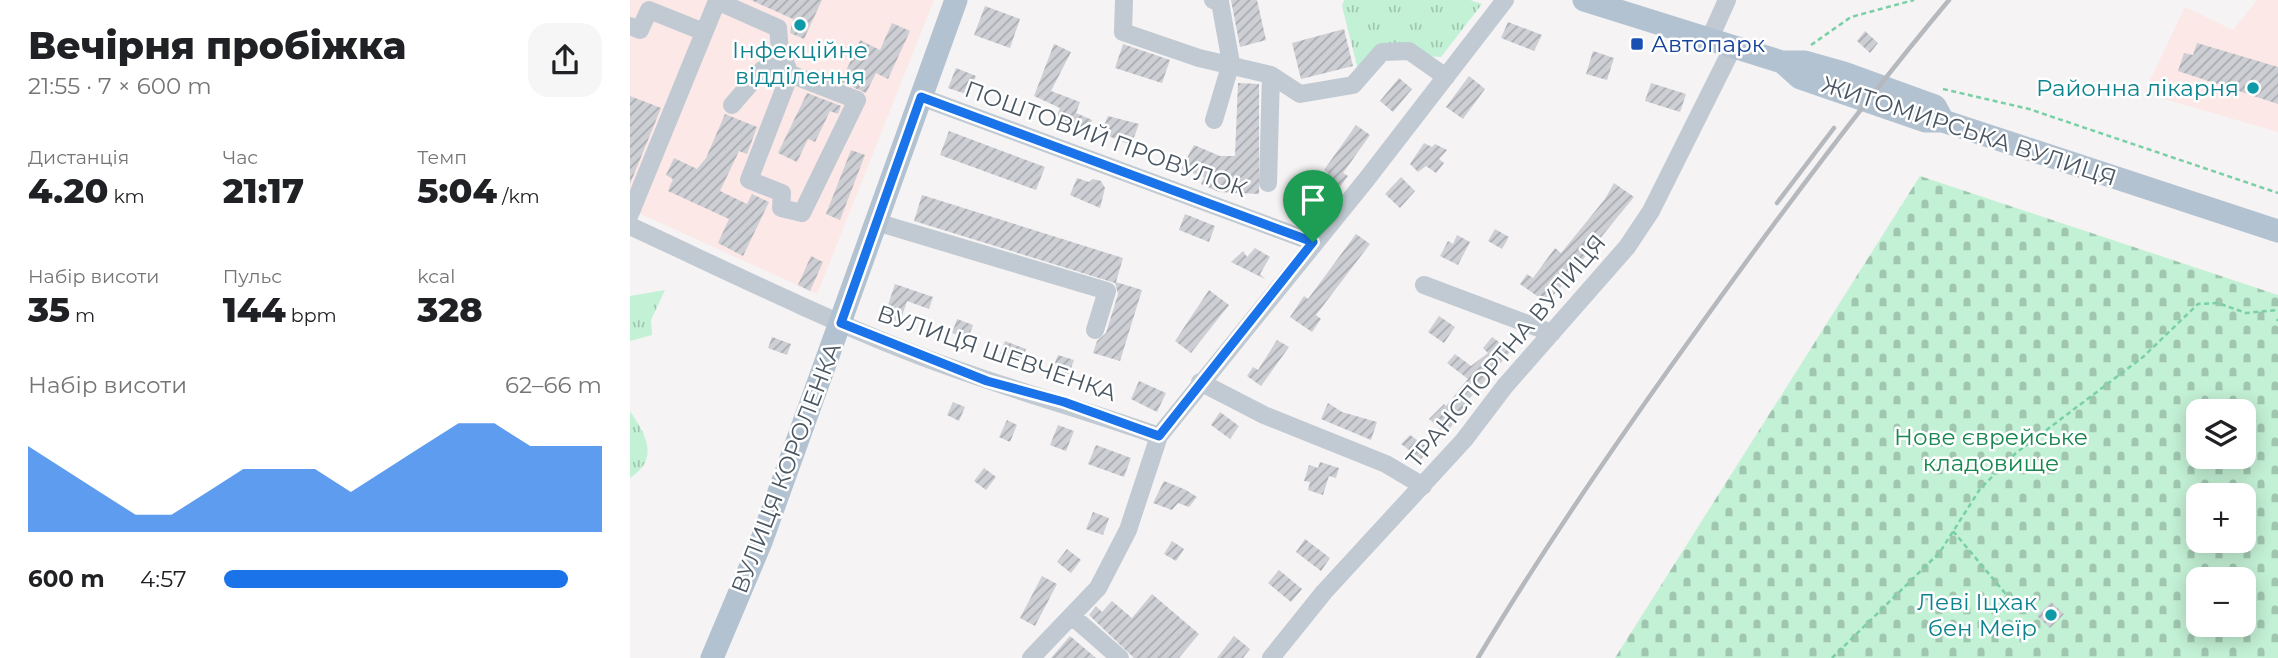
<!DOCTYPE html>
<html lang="uk">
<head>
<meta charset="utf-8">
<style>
  body { margin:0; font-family:Montserrat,sans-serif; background:#f6f6f6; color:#202124; height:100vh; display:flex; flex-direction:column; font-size:26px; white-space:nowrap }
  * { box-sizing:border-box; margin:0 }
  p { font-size:23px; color:#757577 }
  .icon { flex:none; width:38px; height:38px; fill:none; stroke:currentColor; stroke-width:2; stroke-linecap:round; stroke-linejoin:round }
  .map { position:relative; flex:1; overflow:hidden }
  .details { display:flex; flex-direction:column; background:#fff; width:630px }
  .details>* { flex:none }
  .tools { position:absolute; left:1556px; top:399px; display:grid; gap:14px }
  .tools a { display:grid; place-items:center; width:70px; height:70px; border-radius:14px; background:#fff; box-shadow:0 4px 18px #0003; font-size:35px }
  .pin { position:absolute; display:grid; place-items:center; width:60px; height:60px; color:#fff; margin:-72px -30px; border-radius:50% 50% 50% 0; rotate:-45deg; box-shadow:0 0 7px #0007 }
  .pin .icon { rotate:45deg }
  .round { display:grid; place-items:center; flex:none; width:74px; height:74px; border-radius:21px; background:#f6f6f6 }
  .head { display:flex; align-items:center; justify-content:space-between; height:119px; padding:0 28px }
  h1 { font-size:38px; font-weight:800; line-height:52px }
  .metrics { display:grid; grid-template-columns:repeat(3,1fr); gap:10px; height:119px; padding:7px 28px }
  .metrics div { display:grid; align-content:center }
  .metrics b { font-size:35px; font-weight:800 }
  .metrics small { font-size:19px; font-weight:400 }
  .metrics p { font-size:19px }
  .chart { height:196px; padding:14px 28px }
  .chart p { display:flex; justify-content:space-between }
  .chart svg { width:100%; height:126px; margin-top:7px; fill:#1a73e8; opacity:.7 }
  ul { padding:0 28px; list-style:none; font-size:23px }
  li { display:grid; grid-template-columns:112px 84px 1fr; align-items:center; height:52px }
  li i { height:18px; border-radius:9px; background:#1a73e8 }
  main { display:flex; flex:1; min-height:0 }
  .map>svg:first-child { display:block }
</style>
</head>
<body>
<main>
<section class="details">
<div class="head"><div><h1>Вечірня пробіжка</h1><p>21:55 · 7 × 600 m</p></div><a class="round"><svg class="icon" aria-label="share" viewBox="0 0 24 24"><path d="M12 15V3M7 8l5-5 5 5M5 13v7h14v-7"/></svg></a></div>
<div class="metrics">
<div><p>Дистанція</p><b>4.20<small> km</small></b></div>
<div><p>Час</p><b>21:17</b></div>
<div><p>Темп</p><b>5:04<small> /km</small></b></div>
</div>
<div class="metrics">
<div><p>Набір висоти</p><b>35<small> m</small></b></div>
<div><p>Пульс</p><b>144<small> bpm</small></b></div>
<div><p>kcal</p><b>328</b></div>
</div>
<div class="chart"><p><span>Набір висоти</span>62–66 m</p>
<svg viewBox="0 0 160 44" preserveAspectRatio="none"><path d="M0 44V14L10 22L20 30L30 38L40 38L50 30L60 22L70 22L80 22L90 30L100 22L110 14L120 6L130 6L140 14L150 14L160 14V44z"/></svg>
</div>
<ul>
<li><b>600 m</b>4:57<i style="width:91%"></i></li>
</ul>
</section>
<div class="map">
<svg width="1648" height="658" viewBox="0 0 1648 658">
  <defs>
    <pattern id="grass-tufts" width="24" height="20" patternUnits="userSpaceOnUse" patternTransform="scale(1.75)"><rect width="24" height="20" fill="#c3f1d5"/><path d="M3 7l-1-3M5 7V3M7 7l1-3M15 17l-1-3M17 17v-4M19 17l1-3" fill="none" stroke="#a0c6b0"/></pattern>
    <pattern id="cemetery-stones" width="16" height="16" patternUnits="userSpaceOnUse" patternTransform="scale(1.75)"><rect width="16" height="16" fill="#c3f1d5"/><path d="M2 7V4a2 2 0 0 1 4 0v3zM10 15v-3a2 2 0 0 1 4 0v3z" fill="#a0c6b0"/></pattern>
    <pattern id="building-hatch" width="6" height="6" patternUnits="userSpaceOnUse" patternTransform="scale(1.75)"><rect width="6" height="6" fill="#cdcfd5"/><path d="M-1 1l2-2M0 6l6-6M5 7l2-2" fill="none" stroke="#a8abb0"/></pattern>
  </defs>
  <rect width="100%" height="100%" fill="#f5f3f3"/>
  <path fill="#fce8e6" d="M 0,0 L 304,0 L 187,294 L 0,209 Z
    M 1627,0 L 1648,0 L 1648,132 L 1514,93 L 1555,7 L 1603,30 Z"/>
  <path fill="url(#grass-tufts)" d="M 714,0 L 840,0 L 852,4 L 811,57 L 795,56 L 782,43 L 728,70 L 712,6 Z
    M 35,290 L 21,320 L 22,335 L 0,341 L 0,296 Z
    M 0,411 C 16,435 30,458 0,478 Z"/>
  <path fill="url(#cemetery-stones)" fill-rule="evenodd" d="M 1290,176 L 1648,295 L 1648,658 L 985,658 ZM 1568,411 L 1614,411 L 1614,457 L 1568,457 ZM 1568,495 L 1614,495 L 1614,541 L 1568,541 ZM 1568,579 L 1614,579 L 1614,625 L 1568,625 Z"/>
  <path fill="url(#building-hatch)" d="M 121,0 L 192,0 L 174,39 L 160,33 L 163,19 Z
    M 601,0 L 627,0 L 636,40 L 610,47 Z
    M 355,6 L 390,19 L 380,48 L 344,35 Z
    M 878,22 L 912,35 L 904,51 L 871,38 Z
    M 262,23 L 280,31 L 258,79 L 246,73 L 236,93 L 211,82 L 230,40 L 250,50 Z
    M 714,29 L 723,66 L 671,79 L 662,43 Z
    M 1235,31 L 1248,43 L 1240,53 L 1227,41 Z
    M 1567,43 L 1648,67 L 1648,104 L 1548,71 L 1554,53 L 1563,55 Z
    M 424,44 L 441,52 L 421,91 L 450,102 L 446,113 L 462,120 L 458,132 L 426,119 L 430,108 L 404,96 Z
    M 493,44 L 540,60 L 532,83 L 485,68 Z
    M 963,51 L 984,58 L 977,80 L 956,74 Z
    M 326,68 L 346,76 L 339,95 L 318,88 Z
    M 839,76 L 855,89 L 833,119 L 816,107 Z
    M 769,78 L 782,89 L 763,112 L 750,101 Z
    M 608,83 L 629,84 L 629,194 L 589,192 L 571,184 L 574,177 L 551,169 L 564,145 L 590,156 L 605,156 Z
    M 1021,83 L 1056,94 L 1050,112 L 1015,101 Z
    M 177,93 L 211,106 L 208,114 L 200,111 L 185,142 L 178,139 L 167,162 L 148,153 Z
    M 0,96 L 31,108 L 0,184 Z
    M 95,114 L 127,127 L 117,154 L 109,151 L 90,191 L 117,204 L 122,194 L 139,202 L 113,256 L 88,243 L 99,219 L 38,191 L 43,179 L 36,175 L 44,158 L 67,169 L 76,158 Z
    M 478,116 L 509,124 L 501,145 L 471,133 Z
    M 726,125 L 740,135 L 713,173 L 718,176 L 707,191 L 703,187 L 677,224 L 663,214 L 678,194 L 682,197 L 699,174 L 694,170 Z
    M 319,131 L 415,167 L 406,190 L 310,155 Z
    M 794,143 L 802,147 L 805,144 L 817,150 L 809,159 L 814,163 L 806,173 L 796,166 L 788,172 L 780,164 Z
    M 221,150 L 235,155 L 210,220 L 196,214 Z
    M 771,177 L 785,191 L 770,208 L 755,194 Z
    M 447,178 L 459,182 L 463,179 L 471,181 L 475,188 L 470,208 L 440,195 Z
    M 984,183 L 1004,197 L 917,303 L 890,284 L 897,274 L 903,278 L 925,248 L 931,253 L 975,199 Z
    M 292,195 L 493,258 L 486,282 L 512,290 L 490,361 L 463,353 L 467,341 L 476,333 L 488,294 L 485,283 L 284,221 Z
    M 555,214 L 585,226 L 579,242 L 549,230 Z
    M 865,229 L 879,237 L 872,249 L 858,241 Z
    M 726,234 L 740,244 L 686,315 L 691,319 L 682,332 L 660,317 L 674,296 L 678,299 Z
    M 827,235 L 840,242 L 828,265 L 810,256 L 818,241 L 823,244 Z
    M 625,248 L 640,257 L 630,274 L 635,279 L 601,262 L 613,251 L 617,257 Z
    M 181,256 L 193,262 L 180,291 L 168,285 Z
    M 265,284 L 303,297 L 299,309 L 277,301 L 270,322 L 254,317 Z
    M 579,290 L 599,305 L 561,353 L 545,341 Z
    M 809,316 L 825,327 L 814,343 L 798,332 Z
    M 327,319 L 343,325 L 338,339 L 322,333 Z
    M 142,337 L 161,344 L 157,355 L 138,348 Z
    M 862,337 L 881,351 L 838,400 L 819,430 L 811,430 L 799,419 L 814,404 L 816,406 L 838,379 L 817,363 L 825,354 L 841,366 L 858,353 L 853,348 Z
    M 647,340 L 659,347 L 631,386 L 617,376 L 623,367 L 628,370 Z
    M 375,341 L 396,349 L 391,361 L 370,354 Z
    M 428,355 L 444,360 L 439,374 L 423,368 Z
    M 509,381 L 536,393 L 527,412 L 501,399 Z
    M 323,402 L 335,407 L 329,421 L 317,415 Z
    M 698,403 L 712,412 L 747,422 L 741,440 L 691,419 Z
    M 590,412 L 609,426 L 600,439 L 581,425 Z
    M 377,420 L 387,425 L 380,442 L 369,437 Z
    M 428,425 L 444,431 L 436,451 L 420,445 Z
    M 780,435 L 800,449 L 791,459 L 771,444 Z
    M 466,445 L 501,458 L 494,477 L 458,464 Z
    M 690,462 L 709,468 L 706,478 L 699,476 L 693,495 L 678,490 L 680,482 L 674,481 L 679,465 L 688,468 Z
    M 354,468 L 366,477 L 356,490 L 344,481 Z
    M 534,481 L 556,490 L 567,497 L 559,507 L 548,503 L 542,510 L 523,503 Z
    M 463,512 L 479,518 L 473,535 L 456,529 Z
    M 675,539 L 700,558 L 691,571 L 666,552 Z
    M 542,541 L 554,549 L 546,561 L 534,554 Z
    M 437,549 L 451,560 L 441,573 L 427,562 Z
    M 649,570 L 672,589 L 661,602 L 638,583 Z
    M 412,576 L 427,584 L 405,626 L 390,618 Z
    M 522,594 L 569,634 L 549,658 L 504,658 L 459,615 L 466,606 L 472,612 L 482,601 L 502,618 Z
    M 1421,602 L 1434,614 L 1420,628 L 1407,616 Z
    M 440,636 L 466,658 L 421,658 Z
    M 604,636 L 620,649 L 613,658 L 587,658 Z"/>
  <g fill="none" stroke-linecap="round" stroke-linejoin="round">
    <path stroke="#7ad0a6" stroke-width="2.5" stroke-dasharray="5 3.5" stroke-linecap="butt" d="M 1181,45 L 1221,17 L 1284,0
      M 1313,89 L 1399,109 L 1648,193
      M 1647,321 L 1648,319
      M 1323,531 L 1375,593 L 1394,603
      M 1202,658 L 1310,552 L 1350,489 L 1386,453 L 1513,357 L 1568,304 L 1588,303 L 1616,313 L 1648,310"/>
    <path stroke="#c1cad2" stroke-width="18" d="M 494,0 L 493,32 L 569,58 L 641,75
      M 583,0 L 590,2 L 601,63 L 584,120
      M 0,26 L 10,30 L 19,10 L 74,32
      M 1080,38 L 1097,0
      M 291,97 L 683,242
      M 102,105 L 132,70 L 155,63
      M 638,183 L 641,75 L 670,94 L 723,85 L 752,52 L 779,51 L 816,77
      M 0,214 L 87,1 L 148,28 L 150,50 L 160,74 L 227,100 L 172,213 L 151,208 L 152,193 L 119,180 L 160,74
      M 246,222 L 477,291 L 465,330
      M 0,226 C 93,269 186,315 282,353 C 363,385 447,407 529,436
      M 794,285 L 922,333
      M 570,382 L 634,415 L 756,464 L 793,486
      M 442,616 L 490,658
      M 401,658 L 468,588 L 498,530 L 529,436 L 736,180 L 875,0
      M 641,658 L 694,592 L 834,440 L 875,386 L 997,247 L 1021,211 L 1104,45"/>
    <path stroke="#b3c2d1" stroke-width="23" d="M 954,0 L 1152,62 L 1170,78 L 1295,121 L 1313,121 L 1648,231
      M 1152,62 L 1175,62 L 1214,73 L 1305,106 L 1313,121
      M 82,658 L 131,542 L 326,0"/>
    <path stroke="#b5b8bd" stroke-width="4.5" d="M 1147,203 L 1204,128
      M 848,658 C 913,549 985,444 1059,341 C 1142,225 1227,110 1319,0"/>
  </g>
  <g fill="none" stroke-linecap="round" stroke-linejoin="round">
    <g stroke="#fff" stroke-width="14">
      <path id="route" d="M 291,97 L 683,242 L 529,436 L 434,402 L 357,381 L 211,323 Z"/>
    </g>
    <use href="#route" stroke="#1a73e8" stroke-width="9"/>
  </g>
  <g fill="#0f9aa8" stroke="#fff" stroke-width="2.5">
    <circle cx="170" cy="25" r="7"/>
    <circle cx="1623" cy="88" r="7"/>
    <circle cx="1421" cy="615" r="7"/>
  </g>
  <rect fill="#1a4fb4" stroke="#fff" stroke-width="2.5" x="1000" y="37" width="14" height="14" rx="3.5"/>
  <g text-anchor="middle" stroke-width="5" stroke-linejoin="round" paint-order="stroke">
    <g font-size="23" fill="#164399" stroke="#fff" text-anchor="start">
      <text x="1021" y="52">Автопарк</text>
    </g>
    <g font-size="23" fill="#0d838f" stroke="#fff" text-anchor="end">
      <text x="170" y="58" text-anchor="middle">Інфекційне<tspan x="170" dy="26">відділення</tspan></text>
      <text x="1609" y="96">Районна лікарня</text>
      <text x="1407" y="610">Леві Іцхак<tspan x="1407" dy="26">бен Меїр</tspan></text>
    </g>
    <g font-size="23" fill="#4a5661" stroke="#fff">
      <text transform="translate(1339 131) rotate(18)" y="8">ЖИТОМИРСЬКА ВУЛИЦЯ</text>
      <text transform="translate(476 139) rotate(20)" y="8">ПОШТОВИЙ ПРОВУЛОК</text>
      <text transform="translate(876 351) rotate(-50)" y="8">ТРАНСПОРТНА ВУЛИЦЯ</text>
      <text transform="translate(367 353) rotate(19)" y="8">ВУЛИЦЯ ШЕВЧЕНКА</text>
      <text transform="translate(156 468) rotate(-69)" y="8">ВУЛИЦЯ КОРОЛЕНКА</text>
    </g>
    <g font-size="23" fill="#17864f" stroke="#fff">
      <text x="1361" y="445">Нове єврейське<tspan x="1361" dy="26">кладовище</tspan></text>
    </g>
  </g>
</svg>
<div class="tools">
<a><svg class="icon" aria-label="layers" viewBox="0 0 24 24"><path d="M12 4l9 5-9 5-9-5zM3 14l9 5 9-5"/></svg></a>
<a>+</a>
<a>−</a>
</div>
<div class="pin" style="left:683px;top:242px;background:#1e9e55"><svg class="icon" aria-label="arrive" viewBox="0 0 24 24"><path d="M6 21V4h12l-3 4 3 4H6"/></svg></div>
</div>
</main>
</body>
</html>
